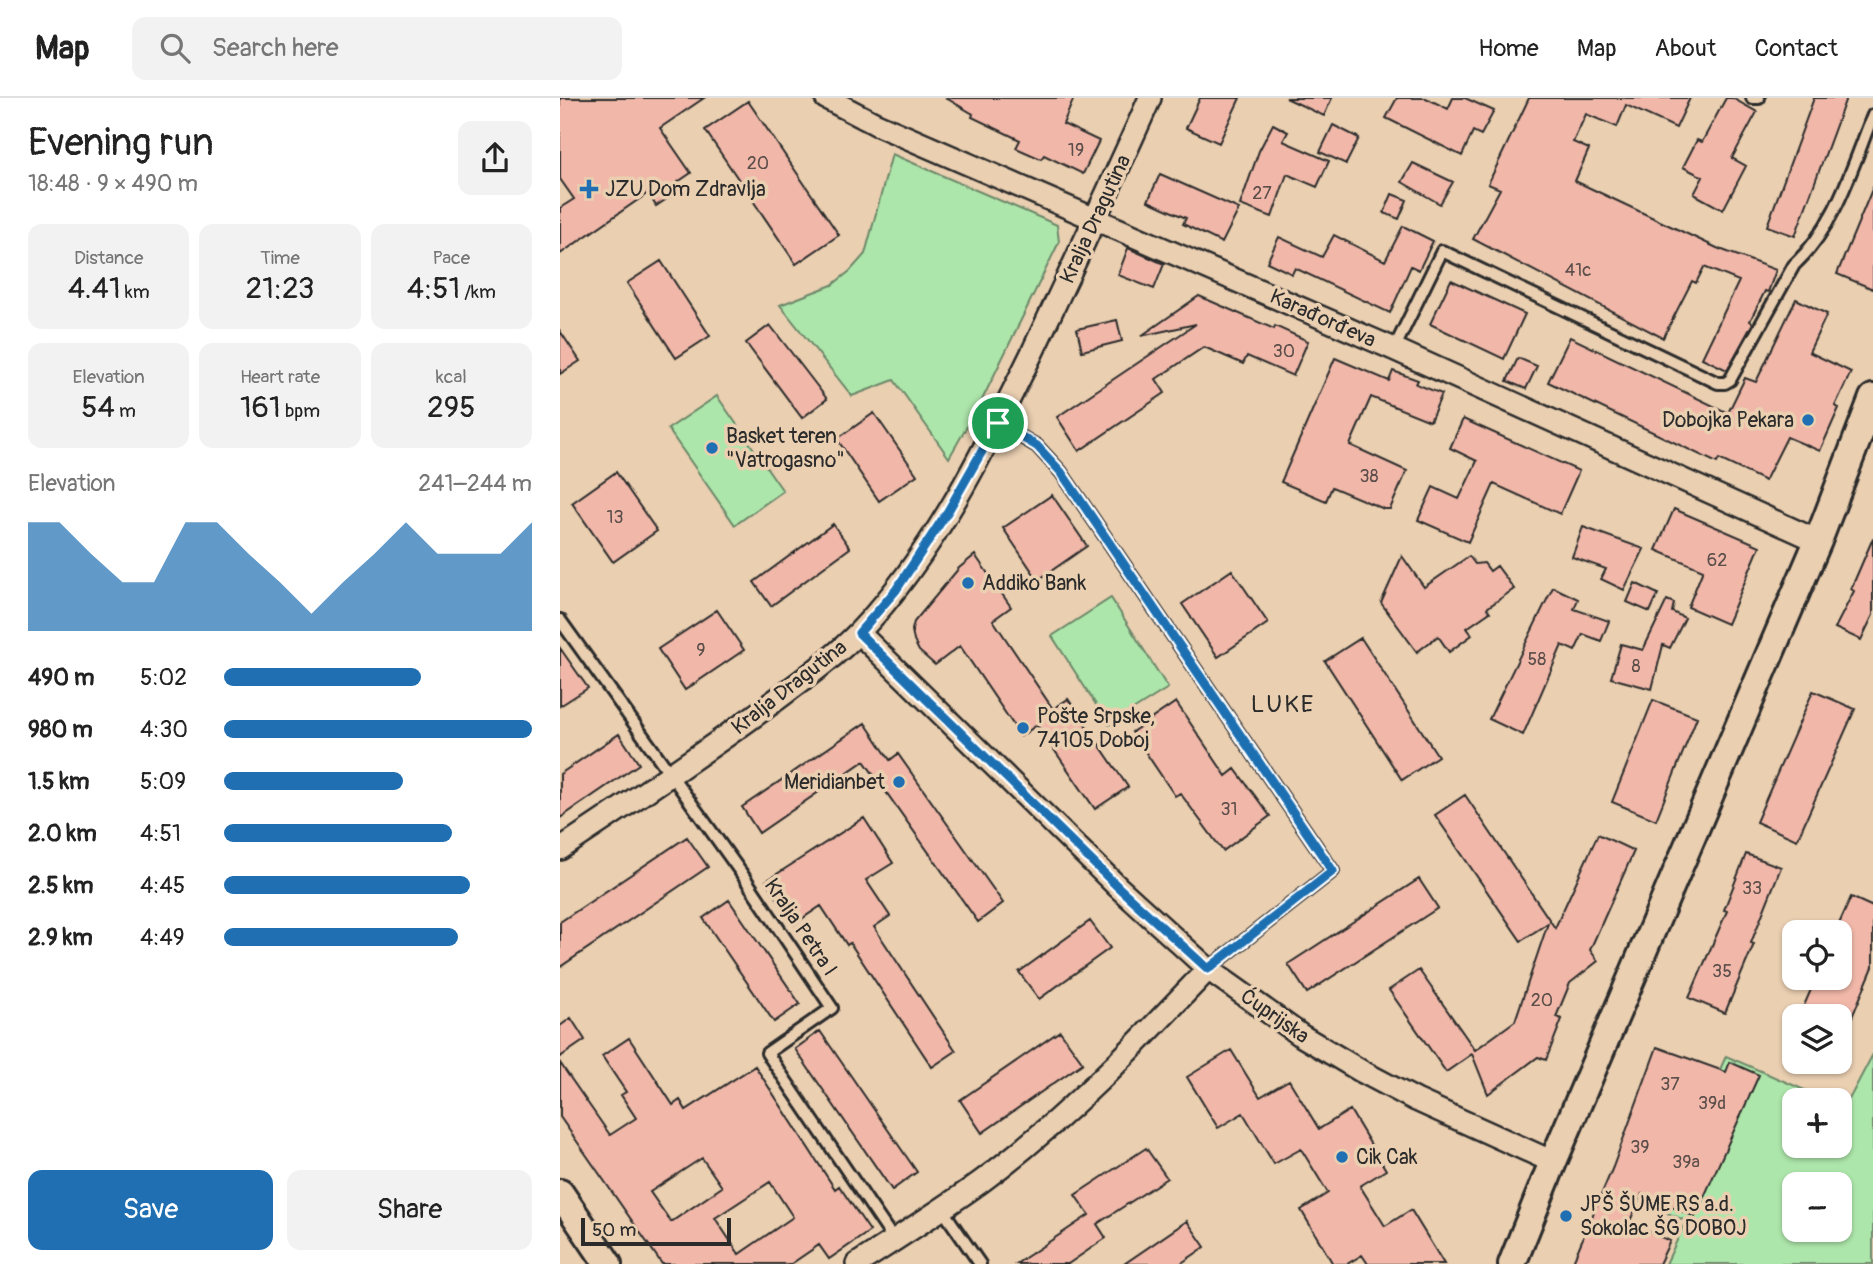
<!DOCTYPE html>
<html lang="en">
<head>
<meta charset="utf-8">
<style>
  body { margin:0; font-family:Pangolin,sans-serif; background:#f2f2f2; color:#222; height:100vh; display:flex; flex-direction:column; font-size:26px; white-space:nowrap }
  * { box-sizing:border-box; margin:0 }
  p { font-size:23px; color:#767676 }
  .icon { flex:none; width:38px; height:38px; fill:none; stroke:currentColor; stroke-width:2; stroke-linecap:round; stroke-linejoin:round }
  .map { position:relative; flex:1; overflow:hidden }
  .side { display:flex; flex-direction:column; background:#fff; width:560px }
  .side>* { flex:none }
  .controls { position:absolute; left:1222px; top:822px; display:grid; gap:14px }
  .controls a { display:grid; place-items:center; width:70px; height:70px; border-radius:14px; background:#fff; box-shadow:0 2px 5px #0004; font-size:35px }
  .scale { position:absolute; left:21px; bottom:18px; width:150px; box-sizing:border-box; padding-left:7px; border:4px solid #2b2b2b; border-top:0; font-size:19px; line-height:24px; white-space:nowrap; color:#2b2b2b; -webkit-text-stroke:5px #eacfb1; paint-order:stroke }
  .pin { position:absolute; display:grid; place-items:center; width:60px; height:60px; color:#fff; margin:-30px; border:4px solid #fff; border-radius:50%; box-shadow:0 2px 7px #0007 }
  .round { display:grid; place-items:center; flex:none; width:74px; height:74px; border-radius:14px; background:#f2f2f2 }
  .head { display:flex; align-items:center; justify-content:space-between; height:119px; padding:0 28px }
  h1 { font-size:38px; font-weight:600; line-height:52px }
  .figures { display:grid; grid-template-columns:repeat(3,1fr); gap:10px; height:119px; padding:7px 28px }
  .figures div { display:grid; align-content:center; border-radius:14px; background:#f2f2f2; text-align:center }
  .figures b { font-size:30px; font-weight:600 }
  .figures small { font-size:19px; font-weight:400 }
  .figures p { font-size:19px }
  .chart { height:196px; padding:14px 28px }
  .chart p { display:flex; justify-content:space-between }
  .chart svg { width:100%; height:126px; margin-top:7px; fill:#1f6fb2; opacity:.7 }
  .action { display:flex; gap:14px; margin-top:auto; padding:14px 28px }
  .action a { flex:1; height:80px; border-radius:14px; background:#1f6fb2; color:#fff; font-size:28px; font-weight:600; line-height:80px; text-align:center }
  .action a+a { background:#f2f2f2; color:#222 }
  ul { padding:0 28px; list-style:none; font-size:23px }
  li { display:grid; grid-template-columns:112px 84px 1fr; align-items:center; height:52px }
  li i { height:18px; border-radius:9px; background:#1f6fb2 }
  header { display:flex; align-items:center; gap:42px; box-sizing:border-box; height:98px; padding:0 35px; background:#fff; border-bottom:2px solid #e0e0e0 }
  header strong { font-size:33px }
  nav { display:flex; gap:38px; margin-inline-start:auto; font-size:24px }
  .search { width:490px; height:63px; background:#f2f2f2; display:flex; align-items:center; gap:18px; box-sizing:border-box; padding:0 24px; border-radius:14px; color:#767676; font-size:26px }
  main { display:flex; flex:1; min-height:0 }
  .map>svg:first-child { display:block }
</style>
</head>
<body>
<header>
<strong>Map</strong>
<div class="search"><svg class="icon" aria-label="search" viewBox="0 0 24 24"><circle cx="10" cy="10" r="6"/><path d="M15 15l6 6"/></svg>Search here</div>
<nav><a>Home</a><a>Map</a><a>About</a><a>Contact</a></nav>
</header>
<main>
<section class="side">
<div class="head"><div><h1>Evening run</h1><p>18:48 · 9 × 490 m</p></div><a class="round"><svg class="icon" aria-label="share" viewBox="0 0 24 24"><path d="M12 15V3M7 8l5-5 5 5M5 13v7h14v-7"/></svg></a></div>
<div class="figures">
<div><p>Distance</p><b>4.41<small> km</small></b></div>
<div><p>Time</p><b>21:23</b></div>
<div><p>Pace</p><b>4:51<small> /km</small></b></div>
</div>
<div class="figures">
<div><p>Elevation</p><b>54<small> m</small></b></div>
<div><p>Heart rate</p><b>161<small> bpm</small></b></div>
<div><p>kcal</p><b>295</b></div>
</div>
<div class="chart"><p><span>Elevation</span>241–244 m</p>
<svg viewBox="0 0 160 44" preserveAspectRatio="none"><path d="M0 44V6L10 6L20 17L30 27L40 27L50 6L60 6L70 17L80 27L90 38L100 27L110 17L120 6L130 17L140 17L150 17L160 6V44z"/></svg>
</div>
<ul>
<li><b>490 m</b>5:02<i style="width:64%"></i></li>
<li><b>980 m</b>4:30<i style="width:100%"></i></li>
<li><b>1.5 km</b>5:09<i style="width:58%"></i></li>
<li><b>2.0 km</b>4:51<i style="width:74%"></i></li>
<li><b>2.5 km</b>4:45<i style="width:80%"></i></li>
<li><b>2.9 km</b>4:49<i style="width:76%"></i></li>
</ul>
<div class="action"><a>Save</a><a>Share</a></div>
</section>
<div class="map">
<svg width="1313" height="1166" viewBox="0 0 1313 1166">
  <rect width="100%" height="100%" fill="#eacfb1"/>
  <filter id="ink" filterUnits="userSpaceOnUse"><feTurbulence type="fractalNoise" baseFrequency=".0143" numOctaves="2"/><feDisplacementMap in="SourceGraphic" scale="14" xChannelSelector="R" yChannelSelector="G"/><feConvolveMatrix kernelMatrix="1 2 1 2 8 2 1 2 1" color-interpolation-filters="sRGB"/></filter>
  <g filter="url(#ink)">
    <path fill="#ade6aa" stroke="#6c886a" stroke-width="2" fill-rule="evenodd" d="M 332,56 L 497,127 L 499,144 L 422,302 L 389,360 L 334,282 L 292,298 L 220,207 L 272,187 L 290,173 L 305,156 Z
      M 157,298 L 223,393 L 175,427 L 108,331 Z
      M 551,500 L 608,590 L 549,627 L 492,538 Z
      M 1313,956 L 1313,1166 L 1106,1166 L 1126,1123 L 1098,1111 L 1166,958 L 1270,1003 L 1234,1003 L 1234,1048 L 1279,1048 L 1279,1007 L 1285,1009 ZM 1234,1087 L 1279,1087 L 1279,1132 L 1234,1132 Z"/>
    <path fill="#f1b8a9" stroke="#2b2b2b" stroke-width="2" fill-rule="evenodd" d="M 0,0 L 144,0 L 100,30 L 131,75 L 115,86 L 120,92 L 96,108 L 88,95 L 0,156 L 0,110 L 14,101 L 0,81 Z
      M 386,0 L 514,0 L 503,26 L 539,43 L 523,76 L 484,57 L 481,61 L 456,50 L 460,42 L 412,19 L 413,16 Z
      M 640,0 L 680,0 L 659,45 L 626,30 Z
      M 726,0 L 772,0 L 764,18 Z
      M 837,0 L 866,0 L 888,11 L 893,0 L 905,0 L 934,13 L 921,37 L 913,33 L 902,58 L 826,20 Z
      M 969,0 L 1130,0 L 1116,30 L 1066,7 L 1057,29 L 1026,16 L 1013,44 L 1029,51 L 1015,83 L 1157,150 L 1216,172 L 1208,194 L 1205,193 L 1190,223 L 1193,225 L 1167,272 L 1142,260 L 1179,183 L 1144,169 L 1136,185 L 1132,183 L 1103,240 L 913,141 L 940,91 L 928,86 Z
      M 1166,0 L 1172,0 L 1197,14 L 1172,60 L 1186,68 L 1163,112 L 1134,96 L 1143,79 L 1123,69 L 1137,42 L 1142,44 Z
      M 1254,0 L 1286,0 L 1235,138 L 1207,128 Z
      M 188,3 L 279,137 L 236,166 L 145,32 Z
      M 713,26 L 728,34 L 723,43 L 769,63 L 757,89 L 727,76 L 712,119 L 680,107 L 699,53 Z
      M 773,27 L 799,40 L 786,66 L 760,54 Z
      M 853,65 L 893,84 L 880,106 L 842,84 Z
      M 600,76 L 679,111 L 662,145 L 623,126 L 626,120 L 588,103 Z
      M 1313,89 L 1313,191 L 1277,176 Z
      M 832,96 L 847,102 L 839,121 L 824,115 Z
      M 843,128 L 873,143 L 859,172 L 851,168 L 830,215 L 735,170 L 732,176 L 707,164 L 719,139 L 762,159 L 774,137 L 825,163 Z
      M 568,150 L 604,166 L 594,191 L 558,177 Z
      M 101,163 L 150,238 L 116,260 L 67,185 Z
      M 891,182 L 965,216 L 944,261 L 870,226 Z
      M 639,198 L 714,231 L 715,228 L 748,243 L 733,278 L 687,258 L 683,266 L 644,249 L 596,281 L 605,295 L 519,353 L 497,319 L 636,226 L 581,238 Z
      M 1236,201 L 1267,216 L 1249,254 L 1291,274 L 1275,308 L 1279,310 L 1260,353 L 1227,339 L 1205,383 L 1159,361 L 1157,365 L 988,284 L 1010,239 L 1168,315 L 1185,280 L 1196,284 Z
      M 557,222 L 562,243 L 522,253 L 517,231 Z
      M 210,227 L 267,301 L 242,320 L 186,245 Z
      M 0,233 L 20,263 L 0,276 Z
      M 775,260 L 829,283 L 833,273 L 858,282 L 856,286 L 882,296 L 870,323 L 811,299 L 790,347 L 847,373 L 830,411 L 824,411 L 772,389 L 766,403 L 721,384 Z
      M 958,260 L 977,268 L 966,291 L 947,283 Z
      M 314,315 L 357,377 L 319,403 L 277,341 Z
      M 903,321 L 1019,373 L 1000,416 L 934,386 L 908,444 L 858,422 L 873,389 L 899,401 L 917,363 L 890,350 Z
      M 56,374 L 97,433 L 53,464 L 12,405 Z
      M 492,397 L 527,448 L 478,482 L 443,430 Z
      M 1114,411 L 1200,448 L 1167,526 L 1128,509 L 1143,472 L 1096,452 Z
      M 273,426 L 290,450 L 211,508 L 194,484 Z
      M 1023,429 L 1084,451 L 1064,492 L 1041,481 L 1046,471 L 1012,459 Z
      M 1313,440 L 1313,517 L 1301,542 L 1275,530 L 1294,493 L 1291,491 Z
      M 415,457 L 451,509 L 433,522 L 493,611 L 508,601 L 568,689 L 535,711 L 477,627 L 461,638 L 400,548 L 375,567 L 359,553 L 354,543 L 352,532 L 354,524 L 399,470 Z
      M 842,458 L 864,489 L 909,458 L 915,466 L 924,465 L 930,473 L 937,468 L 954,491 L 927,510 L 930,514 L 907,530 L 912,537 L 889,554 L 878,538 L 857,554 L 821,505 Z
      M 672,472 L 708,525 L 658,559 L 622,506 Z
      M 1075,485 L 1098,496 L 1090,514 L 1067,504 Z
      M 993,489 L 1018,501 L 1014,511 L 1049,523 L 1041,543 L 1023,536 L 1015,553 L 1002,547 L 963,637 L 929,621 Z
      M 1107,502 L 1114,505 L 1112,514 L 1125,520 L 1110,550 L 1103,547 L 1092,591 L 1051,580 L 1061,546 L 1083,552 Z
      M 157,512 L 184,552 L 125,592 L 98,551 Z
      M 801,540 L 878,658 L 842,682 L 765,563 Z
      M 0,550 L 28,590 L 0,608 Z
      M 1253,593 L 1295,611 L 1237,742 L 1196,724 Z
      M 1093,602 L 1137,619 L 1096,722 L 1052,704 Z
      M 616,604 L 666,678 L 675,671 L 710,718 L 663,753 L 620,695 L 615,698 L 572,634 Z
      M 305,625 L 330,662 L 338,656 L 443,805 L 418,824 L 304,663 L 199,735 L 182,709 Z
      M 59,636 L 79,666 L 0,720 L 0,676 Z
      M 905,697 L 995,830 L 1038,736 L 1074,753 L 1030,852 L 1038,863 L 1010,885 L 996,919 L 1002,921 L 986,962 L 978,959 L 928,996 L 912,956 L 886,974 L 829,892 L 859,872 L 915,952 L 955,923 L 988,825 L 961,843 L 875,717 Z
      M 304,720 L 333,765 L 306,782 L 330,818 L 314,829 L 396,953 L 372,969 L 290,845 L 287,847 L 261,808 L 234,826 L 206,783 Z
      M 127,739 L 148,769 L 0,869 L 0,824 Z
      M 1186,756 L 1221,769 L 1191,845 L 1194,846 L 1165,915 L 1129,900 L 1167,813 L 1164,812 Z
      M 859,781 L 878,810 L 747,895 L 728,866 Z
      M 1291,799 L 1313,809 L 1313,869 L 1292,919 L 1239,919 L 1256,880 L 1279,880 L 1279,826 Z
      M 169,802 L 240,906 L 214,924 L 143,820 Z
      M 530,823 L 550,850 L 479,901 L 459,874 Z
      M 11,920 L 25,942 L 0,959 L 0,928 Z
      M 260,933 L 357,1074 L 332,1092 L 235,951 Z
      M 500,933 L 523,965 L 422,1035 L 400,1002 Z
      M 69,940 L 113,1007 L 120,1002 L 126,1012 L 195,968 L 275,1091 L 279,1088 L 310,1133 L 269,1161 L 259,1147 L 231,1166 L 102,1166 L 0,1019 L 0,965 L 50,1037 L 76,1020 L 61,997 L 66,994 L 42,958 ZM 142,1060 L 162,1089 L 111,1124 L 90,1094 ZM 210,1084 L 233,1119 L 179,1156 L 155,1120 Z
      M 1097,949 L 1166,974 L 1170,964 L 1199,977 L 1135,1119 L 1082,1096 L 1069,1125 L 1110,1143 L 1099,1166 L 1012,1166 L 1053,1069 Z
      M 671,952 L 700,999 L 729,982 L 759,1031 L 790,1012 L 826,1072 L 800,1088 L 825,1128 L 851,1112 L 884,1166 L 808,1166 L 802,1157 L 787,1166 L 773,1166 L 741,1112 L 768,1095 L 741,1051 L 714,1066 L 683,1015 L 658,1030 L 627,979 Z
      M 586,1050 L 607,1080 L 537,1126 L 546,1140 L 508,1166 L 456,1166 L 529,1117 L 515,1097 Z
      M 627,1123 L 645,1149 L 620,1166 L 564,1166 Z"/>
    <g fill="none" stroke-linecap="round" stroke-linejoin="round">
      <g stroke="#2b2b2b" stroke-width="16">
        <path id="service" d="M 1192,0 L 1199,0
          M 834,251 L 882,153 L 1158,285 L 1165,285 L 1170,282 L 1234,167 C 1276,128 1292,69 1313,17
          M 437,325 L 477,348 L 501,374 L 773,773 L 648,871
          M 0,522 L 182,776 L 272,910 L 207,955 L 334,1142
          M 382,1111 L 420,1166"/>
      </g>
      <g stroke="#2b2b2b" stroke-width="26">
        <path id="minor" d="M 266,0 L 316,26 L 834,251 L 1258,443
          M 299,535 L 558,789 L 648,871 L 742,938 L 801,973 L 856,1002 L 993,1064
          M 0,751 C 68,706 135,661 201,613 C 234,588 271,563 300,533 C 373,457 426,349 472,255 C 512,170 552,86 590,0
          M 297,1166 C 339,1139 382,1112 422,1083 C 506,1021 577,946 648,871"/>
      </g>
      <g stroke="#2b2b2b" stroke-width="32">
        <path id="tertiary" d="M 0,1095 L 48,1166
          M 952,1166 L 993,1064 L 1258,443 L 1313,300"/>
      </g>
      <use href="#service" stroke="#eacfb1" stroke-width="10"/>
      <use href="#minor" stroke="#eacfb1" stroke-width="21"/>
      <use href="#tertiary" stroke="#eacfb1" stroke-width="26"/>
    </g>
  </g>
  <g fill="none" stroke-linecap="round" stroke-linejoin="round" filter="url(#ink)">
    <g stroke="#fff" stroke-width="14">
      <path id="route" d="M 438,325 L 477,348 L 501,374 L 773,773 L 648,871 L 558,789 L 299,535 L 336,492 L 388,413 Z"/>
    </g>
    <use href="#route" stroke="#1f6fb2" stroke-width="9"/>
  </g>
  <g fill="#1f6fb2" stroke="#eacfb1" stroke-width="2.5">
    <path d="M25.5 80.5h7v7h7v7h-7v7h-7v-7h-7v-7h7z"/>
    <circle cx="1248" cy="322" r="7"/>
    <circle cx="152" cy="350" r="7"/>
    <circle cx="408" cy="485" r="7"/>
    <circle cx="463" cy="630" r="7"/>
    <circle cx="339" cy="684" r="7"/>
    <circle cx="782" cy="1059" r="7"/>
    <circle cx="1006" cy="1118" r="7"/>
  </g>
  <g text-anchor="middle" stroke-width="7" stroke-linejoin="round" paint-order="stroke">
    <g font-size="18" fill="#5c4e4a">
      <text x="516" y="58">19</text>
      <text x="198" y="71">20</text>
      <text x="702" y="101">27</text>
      <text x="1018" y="178">41c</text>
      <text x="724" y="259">30</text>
      <text x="809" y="384">38</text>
      <text x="55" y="425">13</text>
      <text x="1157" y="468">62</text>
      <text x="141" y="558">9</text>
      <text x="977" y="567">58</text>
      <text x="1076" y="574">8</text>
      <text x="669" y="717">31</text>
      <text x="1192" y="796">33</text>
      <text x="1162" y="879">35</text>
      <text x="982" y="908">20</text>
      <text x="1110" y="992">37</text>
      <text x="1152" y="1011">39d</text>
      <text x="1080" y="1055">39</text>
      <text x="1126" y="1070">39a</text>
    </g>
    <g font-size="21" fill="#2b2b2b" stroke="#eacfb1" text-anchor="start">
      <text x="45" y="98">JZU Dom Zdravlja</text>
      <text x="1234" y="329" text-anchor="end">Dobojka Pekara</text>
      <text x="166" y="345">Basket teren<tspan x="166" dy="24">"Vatrogasno"</tspan></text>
      <text x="422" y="492">Addiko Bank</text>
      <text x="477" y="625">Pošte Srpske,<tspan x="477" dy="24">74105 Doboj</tspan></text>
      <text x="325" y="691" text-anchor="end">Meridianbet</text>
      <text x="796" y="1066">Cik Cak</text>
      <text x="1020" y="1113">JPŠ ŠUME RS a.d.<tspan x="1020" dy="24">Sokolac ŠG DOBOJ</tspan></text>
    </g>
    <g font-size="21" fill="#2b2b2b" stroke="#eacfb1">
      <text transform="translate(535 121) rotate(-65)" y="7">Kralja Dragutina</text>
      <text transform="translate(763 220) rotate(24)" y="7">Karađorđeva</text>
      <text transform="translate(229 589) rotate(-38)" y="7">Kralja Dragutina</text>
      <text transform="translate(241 829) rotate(56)" y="7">Kralja Petra I</text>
      <text transform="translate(715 918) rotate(35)" y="7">Ćuprijska</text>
    </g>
    <g font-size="24" letter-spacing="2" fill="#2b2b2b" stroke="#eacfb1">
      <text x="723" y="614">LUKE</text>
    </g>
  </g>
</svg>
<div class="controls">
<a><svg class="icon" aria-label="locate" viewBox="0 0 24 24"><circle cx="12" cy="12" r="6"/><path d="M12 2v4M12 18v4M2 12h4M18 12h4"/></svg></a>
<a><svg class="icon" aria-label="layers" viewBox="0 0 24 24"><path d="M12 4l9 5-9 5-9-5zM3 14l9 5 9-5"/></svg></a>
<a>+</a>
<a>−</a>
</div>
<div class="scale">50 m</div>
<div class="pin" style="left:438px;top:325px;background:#1e9e55"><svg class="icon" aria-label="arrive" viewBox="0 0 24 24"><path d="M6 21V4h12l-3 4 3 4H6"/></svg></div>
</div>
</main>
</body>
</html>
